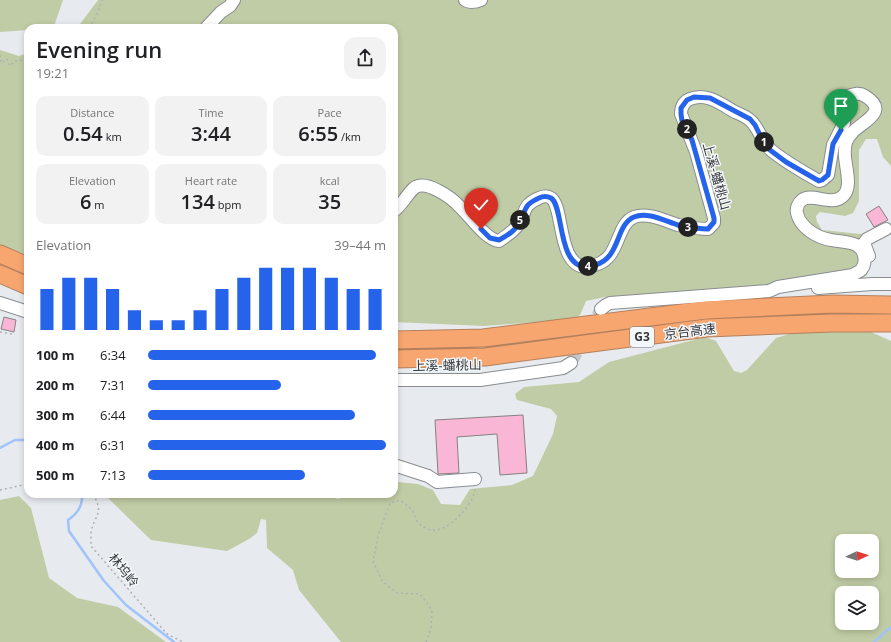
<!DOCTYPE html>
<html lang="en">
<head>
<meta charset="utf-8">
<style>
  body { margin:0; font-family:"Open Sans","Noto Sans SC",sans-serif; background:#f2f2f2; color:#202124; height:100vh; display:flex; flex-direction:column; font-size:15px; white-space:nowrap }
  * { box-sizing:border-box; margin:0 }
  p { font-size:13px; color:#757577 }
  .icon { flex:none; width:22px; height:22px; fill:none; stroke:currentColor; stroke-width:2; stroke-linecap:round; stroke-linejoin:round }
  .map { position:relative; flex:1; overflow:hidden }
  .panel { position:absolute; left:24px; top:24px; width:374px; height:474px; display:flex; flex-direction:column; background:#fff; border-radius:12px; box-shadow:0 2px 6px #0003 }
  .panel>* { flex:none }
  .needle { width:26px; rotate:86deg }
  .controls { position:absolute; left:835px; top:534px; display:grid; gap:8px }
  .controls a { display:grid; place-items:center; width:44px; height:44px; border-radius:8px; background:#fff; box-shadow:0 2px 6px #0003; font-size:20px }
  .pin { position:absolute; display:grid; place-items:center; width:34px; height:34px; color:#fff; margin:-41px -17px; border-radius:50% 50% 50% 0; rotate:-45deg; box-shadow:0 0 4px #0007 }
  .pin .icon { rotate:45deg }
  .km { position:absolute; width:20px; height:20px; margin:-10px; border-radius:50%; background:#222; color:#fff; font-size:11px; line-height:20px; text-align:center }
  .round { display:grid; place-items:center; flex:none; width:42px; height:42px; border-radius:12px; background:#f2f2f2 }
  .overview { display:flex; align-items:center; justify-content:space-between; height:68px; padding:0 12px }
  h1 { font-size:22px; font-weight:600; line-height:30px }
  .figures { display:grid; grid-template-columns:repeat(3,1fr); gap:6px; height:68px; padding:4px 12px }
  .figures div { display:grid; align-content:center; border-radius:10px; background:#f2f2f2; text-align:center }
  .figures b { font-size:20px; font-weight:600 }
  .figures small { font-size:11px; font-weight:400 }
  .figures p { font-size:11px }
  .chart { height:112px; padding:8px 12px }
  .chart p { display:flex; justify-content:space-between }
  .chart svg { width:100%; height:72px; margin-top:4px; stroke:#2563eb; stroke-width:6 }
  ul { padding:0 12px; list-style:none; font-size:13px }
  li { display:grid; grid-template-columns:64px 48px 1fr; align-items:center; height:30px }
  li i { height:10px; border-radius:5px; background:#2563eb }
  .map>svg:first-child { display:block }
</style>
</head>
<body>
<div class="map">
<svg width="891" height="642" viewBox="0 0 891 642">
  <rect width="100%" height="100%" fill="#e7ebef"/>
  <path fill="#c0cca5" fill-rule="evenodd" d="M 0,0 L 63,0 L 54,26 L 51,28 L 28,28 L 28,30 L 0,32 Z
    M 98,0 L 891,0 L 891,166 L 883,157 L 877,139 L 866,139 L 859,150 L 859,201 L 853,213 L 845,216 L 820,212 L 816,216 L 817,222 L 822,230 L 861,234 C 872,250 873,257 867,275 L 853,284 L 774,285 L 605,297 L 586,301 L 580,315 L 575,319 L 484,326 L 394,322 L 394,28 L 77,28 Z
    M 0,50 L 19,56 L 28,53 L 28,255 L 0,245 Z
    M 806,329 L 864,329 L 891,341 L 891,642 L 341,642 L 299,590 L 293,570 L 267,548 L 266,520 L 261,519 L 257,533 L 249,539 L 227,551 L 151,540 L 108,498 L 109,494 L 332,494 L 337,499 L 348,496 L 365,496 L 370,494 L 394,494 L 394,483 L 397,482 L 418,484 L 433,490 L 441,504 L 460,505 L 470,489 L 512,485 L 533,476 L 553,434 L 557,416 L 551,409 L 517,400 L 515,394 L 524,387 L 579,382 L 609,362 L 705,337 L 716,341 L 734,371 L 741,373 L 747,370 L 776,338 ZM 842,541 L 872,541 L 872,571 L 842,571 ZM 842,593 L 872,593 L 872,623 L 842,623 Z
    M 19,496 L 31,508 L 49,578 L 77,598 L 118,607 L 166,642 L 0,642 L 0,500 Z"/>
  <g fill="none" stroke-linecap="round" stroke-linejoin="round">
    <path stroke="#9fc3fa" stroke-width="2.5" d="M 0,448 L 15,440 L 28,440
      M 82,494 C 83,505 77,514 68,520 L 69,531 L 104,581 L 126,605 L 174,642
      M 874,642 L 891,627"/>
  </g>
  <path fill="#f9b6d5" stroke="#868183" d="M 879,206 L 888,220 L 874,227 L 866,214 Z
    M 4,317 L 16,320 L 14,332 L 1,329 Z
    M 523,415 L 527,473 L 500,475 L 497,434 L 457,437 L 459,473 L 438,474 L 435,420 Z"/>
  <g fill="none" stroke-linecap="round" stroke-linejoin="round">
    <path stroke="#c4c7cb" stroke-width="12" stroke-dasharray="12 6" stroke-linecap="butt" d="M 571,363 L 601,309"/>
    <g stroke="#898d90" stroke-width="14">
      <path id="minor" d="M 465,0 C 469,3 476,2 481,0
        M 206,28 L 221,12 L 230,6 L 234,0
        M 394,211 C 402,205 408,193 414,188 C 426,179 452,198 460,207 C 470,216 486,240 499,241 C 505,237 514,231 518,225 C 527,212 521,206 539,198 C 543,196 547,195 551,198 C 564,206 557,266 586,267 C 589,267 592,265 595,265 C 621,258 615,225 634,217 C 648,212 665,221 678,225 C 688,227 698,229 708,229 L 714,223 L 714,218 L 696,152 L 681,114 C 681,108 683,102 690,99 C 706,92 721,104 735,112 C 740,114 747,117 751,121 C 760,130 762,143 772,151 C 787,163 803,172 819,181 L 822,180 L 828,175 L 833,145 L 844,123 L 845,104 L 848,96 C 854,94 859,92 865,96 C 891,112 861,122 852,133 C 848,137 845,143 845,149 C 843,162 854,186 843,196 C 832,207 812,192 802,200 C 798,203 796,208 797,213 C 800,228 818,238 831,240 C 840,242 850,241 858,246 C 865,251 867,263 861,270 C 859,272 855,273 853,275 L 778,287 L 769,291 L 610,303 L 606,305 L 601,309
        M 869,256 L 864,243 L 867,239 L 886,229
        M 818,288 L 872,284 L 891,284
        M 0,303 L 28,312
        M 394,380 L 480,380 L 563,368 L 571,363
        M 394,465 L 428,476 L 437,482 L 475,479"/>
    </g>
    <g stroke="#b3805d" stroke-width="19">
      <path id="highway" d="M 0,254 L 28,266
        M 0,274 L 28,286
        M 394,340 L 483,338 L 706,310 L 832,304 L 891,305
        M 394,359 L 485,357 L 707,328 L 832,323 L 891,323"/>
    </g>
    <path stroke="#aeb1b4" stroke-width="1.5" stroke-dasharray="2 3" stroke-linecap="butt" d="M 89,28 L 98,12 L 102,0
      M 0,55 L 1,63 L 7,59 L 10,66 L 15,61 L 28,59
      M 0,332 L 12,334
      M 0,490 L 28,484
      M 93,494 C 105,515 94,514 91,533 C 91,537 91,542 91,546 L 167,634 L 183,642
      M 426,642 L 431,629 L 432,610 L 420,594 L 397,593 L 382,581 L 373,561 L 378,536 L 390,503 L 400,500 C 404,503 409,506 412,510 C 415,515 416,523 422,526 C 424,527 428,529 430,530 C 447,534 475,504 475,488"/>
    <use href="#minor" stroke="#fff" stroke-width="12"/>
    <use href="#highway" stroke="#f7a670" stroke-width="17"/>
  </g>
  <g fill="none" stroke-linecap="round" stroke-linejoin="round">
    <g stroke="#fff" stroke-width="8">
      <path id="route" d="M 481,229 L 490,238 L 499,240 C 505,237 514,231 518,225 C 527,212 521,206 539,198 C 543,196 547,196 551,198 C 564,206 557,266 586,267 C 589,267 592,265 595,265 C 621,258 615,225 634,217 C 647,211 665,221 678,225 C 688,227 698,229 708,229 L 714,222 L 714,218 L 692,140 L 682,121 L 681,114 L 681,108 L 687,100 L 694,97 L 710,98 L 750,119 L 755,125 L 763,141 L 770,150 L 786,162 L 819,181 L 822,180 L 828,175 L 833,144 L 841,130"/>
    </g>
    <use href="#route" stroke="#2563eb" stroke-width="5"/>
  </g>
  <g text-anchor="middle" stroke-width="3" stroke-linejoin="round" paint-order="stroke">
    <rect fill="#f4f8fc" stroke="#6f7274" stroke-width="1" x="630" y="327" width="24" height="20" rx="3"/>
    <g font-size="12" font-weight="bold" fill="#363839">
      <text x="642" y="341">G3</text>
    </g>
    <g font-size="13" fill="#363839" stroke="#f4f8fc">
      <text transform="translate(717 176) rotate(74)" y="5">上溪-蟠桃山</text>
      <text transform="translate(690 331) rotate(-7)" y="5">京台高速</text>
      <text transform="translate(447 365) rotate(-1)" y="5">上溪-蟠桃山</text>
      <text transform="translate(124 570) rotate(50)" y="5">林坞岭</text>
    </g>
  </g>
</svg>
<div class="controls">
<a><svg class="needle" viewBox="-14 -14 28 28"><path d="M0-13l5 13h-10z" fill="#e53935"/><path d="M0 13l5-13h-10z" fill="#757577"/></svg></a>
<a><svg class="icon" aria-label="layers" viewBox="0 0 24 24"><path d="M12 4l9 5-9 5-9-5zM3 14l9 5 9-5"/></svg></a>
</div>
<div class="pin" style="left:841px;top:130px;background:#1e9e55"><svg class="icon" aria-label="arrive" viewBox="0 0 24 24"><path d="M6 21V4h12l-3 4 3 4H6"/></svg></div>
<div class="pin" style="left:481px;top:229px;background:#d93025"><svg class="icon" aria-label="check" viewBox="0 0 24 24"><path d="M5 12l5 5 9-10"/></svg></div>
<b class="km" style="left:764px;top:142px">1</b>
<b class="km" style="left:687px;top:129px">2</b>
<b class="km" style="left:688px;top:227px">3</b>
<b class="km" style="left:588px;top:266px">4</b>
<b class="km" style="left:520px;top:220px">5</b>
<section class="panel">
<div class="overview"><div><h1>Evening run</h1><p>19:21</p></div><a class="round"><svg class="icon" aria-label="share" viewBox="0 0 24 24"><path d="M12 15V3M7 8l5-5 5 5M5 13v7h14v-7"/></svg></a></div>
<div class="figures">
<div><p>Distance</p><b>0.54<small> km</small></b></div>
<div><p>Time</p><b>3:44</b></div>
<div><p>Pace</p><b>6:55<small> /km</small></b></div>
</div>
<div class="figures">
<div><p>Elevation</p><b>6<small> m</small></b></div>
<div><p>Heart rate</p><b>134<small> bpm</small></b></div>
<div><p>kcal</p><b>35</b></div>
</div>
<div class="chart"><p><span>Elevation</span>39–44 m</p>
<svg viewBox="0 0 160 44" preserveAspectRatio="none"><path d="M5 44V19M15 44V12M25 44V12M35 44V19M45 44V32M55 44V38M65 44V38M75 44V32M85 44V19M95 44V12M105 44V6M115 44V6M125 44V6M135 44V12M145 44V19M155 44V19"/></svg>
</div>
<ul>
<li><b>100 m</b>6:34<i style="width:96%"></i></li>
<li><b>200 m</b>7:31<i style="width:56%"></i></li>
<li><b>300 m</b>6:44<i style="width:87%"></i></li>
<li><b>400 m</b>6:31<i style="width:100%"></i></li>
<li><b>500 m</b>7:13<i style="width:66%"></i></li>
</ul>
</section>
</div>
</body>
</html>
